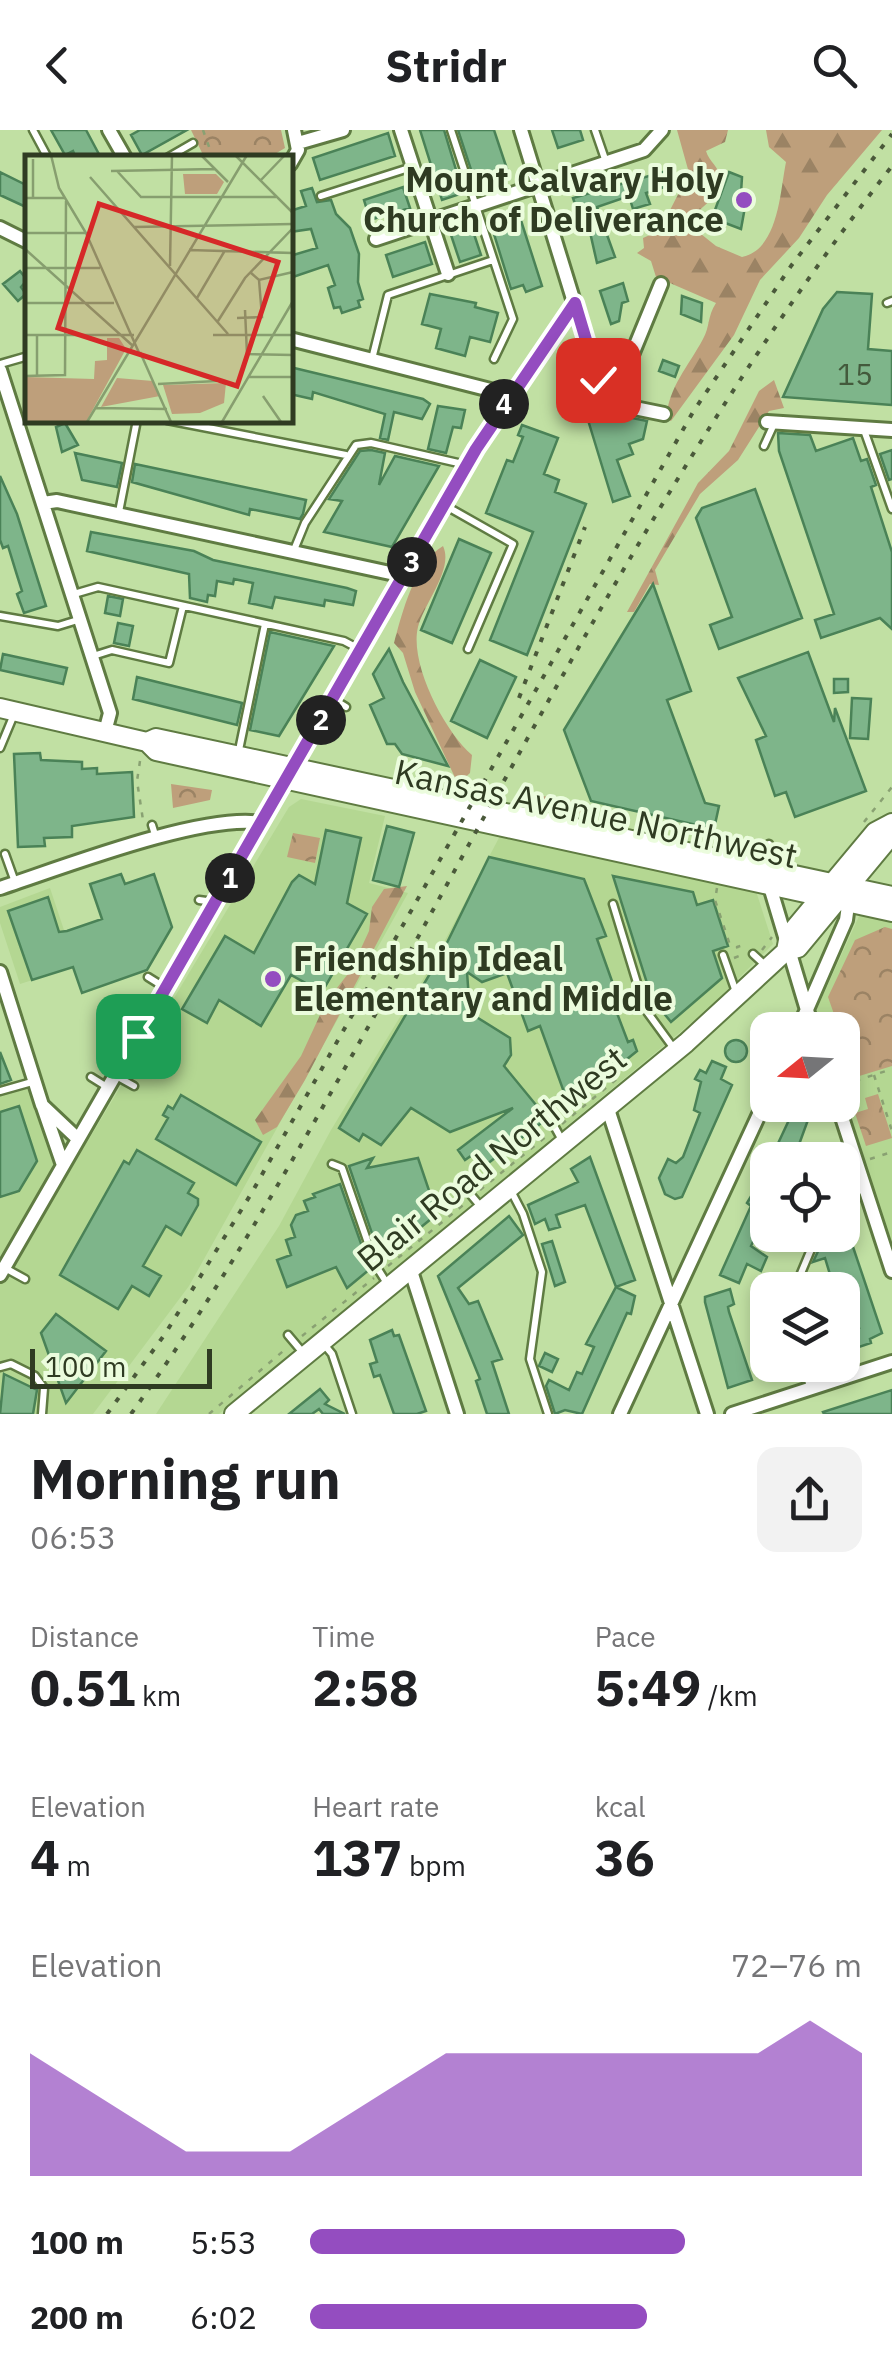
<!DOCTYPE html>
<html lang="en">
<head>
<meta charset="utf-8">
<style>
  body { margin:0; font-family:"IBM Plex Sans",sans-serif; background:#f2f2f2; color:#202124; height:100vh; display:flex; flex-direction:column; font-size:38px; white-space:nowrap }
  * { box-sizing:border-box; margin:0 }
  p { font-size:32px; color:#757577 }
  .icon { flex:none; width:55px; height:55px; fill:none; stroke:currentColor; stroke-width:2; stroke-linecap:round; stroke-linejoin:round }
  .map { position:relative; height:1284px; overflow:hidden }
  .panel { display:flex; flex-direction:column; background:#fff; flex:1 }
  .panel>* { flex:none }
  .needle { width:65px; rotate:252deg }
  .tools { position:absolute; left:750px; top:882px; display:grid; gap:20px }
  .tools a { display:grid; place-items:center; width:110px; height:110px; border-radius:20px; background:#fff; box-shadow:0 5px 15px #0003; font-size:50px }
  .scale { position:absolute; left:30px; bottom:25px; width:182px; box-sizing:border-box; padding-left:10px; border:5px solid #2f3b22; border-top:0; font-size:28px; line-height:35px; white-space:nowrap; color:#2f3b22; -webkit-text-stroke:8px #ebfcdd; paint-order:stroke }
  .pin { position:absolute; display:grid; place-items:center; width:85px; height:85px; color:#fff; margin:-42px; border-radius:20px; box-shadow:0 5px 15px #0006 }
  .km { position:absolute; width:50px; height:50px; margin:-25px; border-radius:50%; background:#222; color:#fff; font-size:28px; line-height:50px; text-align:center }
  .round { display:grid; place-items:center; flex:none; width:105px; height:105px; border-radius:20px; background:#f2f2f2 }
  .overview { display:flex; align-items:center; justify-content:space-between; height:170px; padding:0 30px }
  h1 { font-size:55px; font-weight:700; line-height:75px }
  .figures { display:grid; grid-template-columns:repeat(3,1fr); gap:15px; height:170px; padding:10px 30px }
  .figures div { display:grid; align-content:center }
  .figures b { font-size:50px; font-weight:700 }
  .figures small { font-size:28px; font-weight:400 }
  .figures p { font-size:28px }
  .chart { height:280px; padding:20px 30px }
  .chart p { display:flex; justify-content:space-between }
  .chart svg { width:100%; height:180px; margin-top:10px; fill:#944dc0; opacity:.7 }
  ul { padding:0 30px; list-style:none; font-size:32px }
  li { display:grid; grid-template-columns:160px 120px 1fr; align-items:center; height:75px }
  li i { height:25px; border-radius:12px; background:#944dc0 }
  header { display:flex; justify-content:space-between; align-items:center; height:130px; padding:0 30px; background:#fff; font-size:45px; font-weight:700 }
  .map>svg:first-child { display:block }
</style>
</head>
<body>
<header><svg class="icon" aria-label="back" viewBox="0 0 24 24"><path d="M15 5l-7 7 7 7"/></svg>Stridr<svg class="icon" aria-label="search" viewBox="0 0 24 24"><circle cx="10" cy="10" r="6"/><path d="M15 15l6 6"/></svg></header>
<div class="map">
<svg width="892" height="1284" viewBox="0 0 892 1284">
  <defs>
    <pattern id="forest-firs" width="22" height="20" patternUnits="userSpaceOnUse" patternTransform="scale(2.5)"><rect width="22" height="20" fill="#be9f7b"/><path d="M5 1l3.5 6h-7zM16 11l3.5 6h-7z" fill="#9b8364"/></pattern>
    <pattern id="park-crowns" width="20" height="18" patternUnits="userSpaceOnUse" patternTransform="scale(2.5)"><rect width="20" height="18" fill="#be9f7b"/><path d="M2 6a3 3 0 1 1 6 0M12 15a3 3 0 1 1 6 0" fill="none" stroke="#9b8364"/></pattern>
  </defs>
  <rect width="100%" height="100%" fill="#c1e0a3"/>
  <path fill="#b4d792" d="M 301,669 L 385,686 L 369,753 L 408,763 L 189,1156 L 93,1284 L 0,1284 L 0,965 L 27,956 L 53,1027 L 71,1039 L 289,677 Z
    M 501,704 L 756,761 L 773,814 L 708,879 L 219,1284 L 156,1284 L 279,1096 L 331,1000 L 433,833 Z
    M 50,758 L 76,836 L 20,854 L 0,793 L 0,777 Z
    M 860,784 L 892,791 L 892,1121 L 843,968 L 842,900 L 821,900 L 815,883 Z"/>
  <path fill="url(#forest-firs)" d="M 677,0 L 728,0 L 725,12 L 706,21 C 709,32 721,38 720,50 C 719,73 695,75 691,96 L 716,116 L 742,127 C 779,119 780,61 786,32 L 769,17 L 766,0 L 882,0 L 827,65 L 799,108 L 760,150 L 734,205 L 671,291 L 666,289 C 669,256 688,237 703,209 C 710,197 707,187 716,173 L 656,147 L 651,131 L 637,123 L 644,118 L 643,108 L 652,104 L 652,91 L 668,84 L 689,43 Z
    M 774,250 L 784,278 L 769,281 L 738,330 L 700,364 L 655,440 L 659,455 L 650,454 L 634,482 L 627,482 L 698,353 L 729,321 L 759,261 Z
    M 443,416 C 454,439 424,473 418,497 C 409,534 445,602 472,625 L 470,643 L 458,654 L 415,562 L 403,523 L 394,513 C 402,483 415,432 443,416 Z
    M 526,663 L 588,674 L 587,685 L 541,675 Z
    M 407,756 L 305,950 L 277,997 L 263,1005 L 255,990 L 301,926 L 326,872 L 351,840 L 369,801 L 372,777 L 384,759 Z"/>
  <path fill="url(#park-crowns)" d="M 191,0 L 281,0 L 285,18 L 270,27 L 204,27 Z
    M 171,654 L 212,660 L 210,670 L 173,678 Z
    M 293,703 L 320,708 L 315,733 L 287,727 Z
    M 885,797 L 892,799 L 892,936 L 856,947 L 828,867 L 855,810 Z
    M 878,964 L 892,1008 L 866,1016 L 855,983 L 868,979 L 865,968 Z"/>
  <path fill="#7eb58a" stroke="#4a8257" stroke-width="2.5" d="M 51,0 L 86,0 L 101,28 L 76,28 L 73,21 L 65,25 Z
    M 140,0 L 187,0 L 142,25 L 131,5 Z
    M 420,0 L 444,0 L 463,63 L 442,70 Z
    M 458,0 L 494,0 L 509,45 L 476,55 Z
    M 552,0 L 580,0 L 583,10 L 558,18 Z
    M 388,3 L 395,26 L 320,50 L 313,28 Z
    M 666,41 L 671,55 L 646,63 L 650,74 L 633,79 L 629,66 L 597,77 L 615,127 L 597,133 L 585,80 L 578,83 L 573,68 Z
    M 0,42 L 28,56 L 28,78 L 0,65 Z
    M 729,42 L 742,47 L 741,63 L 747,66 L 741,99 L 712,88 Z
    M 403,57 L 410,78 L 370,90 L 364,70 Z
    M 312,58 L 317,72 L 331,70 L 336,84 L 350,98 L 359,124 L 358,152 L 363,169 L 358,171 L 360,177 L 342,183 L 340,177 L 334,178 L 328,158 L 335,155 L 328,135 L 290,148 L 290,126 L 317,118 L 311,99 L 290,102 L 290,81 L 306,76 L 301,61 Z
    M 517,78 L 542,156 L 526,162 L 523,155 L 511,159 L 489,88 Z
    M 471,95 L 481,125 L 460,132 L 450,102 Z
    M 425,112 L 432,134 L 393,147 L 386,125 Z
    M 20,141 L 27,150 L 21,157 L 26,164 L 18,171 L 3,154 Z
    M 623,153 L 628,171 L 622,173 L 619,191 L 611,194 L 600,161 Z
    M 837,162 L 872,164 L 868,219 L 892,221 L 892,275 L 783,267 L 823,179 Z
    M 430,164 L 476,173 L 475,177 L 498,183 L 490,212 L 470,207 L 465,226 L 436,218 L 441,199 L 422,194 Z
    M 682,166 L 702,173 L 701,192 L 681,184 Z
    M 663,230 L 679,236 L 675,247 L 659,241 Z
    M 290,237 L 423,269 L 430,274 L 422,289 L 394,282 L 388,310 L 380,308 L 385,284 L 313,262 L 312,269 L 290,264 Z
    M 438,276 L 465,280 L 461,298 L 453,297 L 446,323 L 428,319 Z
    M 613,284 L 647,291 L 643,309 L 629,314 L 633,324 L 617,330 L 630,366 L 613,372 L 588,290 Z
    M 65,293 L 78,315 L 62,322 L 56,297 Z
    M 522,295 L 558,308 L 544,344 L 559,350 L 555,362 L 586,374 L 527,525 L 490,510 L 533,402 L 486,383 L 507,330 L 513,332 L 523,307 L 518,305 Z
    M 778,303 L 810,305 L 816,321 L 853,308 L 861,331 L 867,329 L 876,355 L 871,357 L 892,422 L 892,499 L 880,488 L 821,508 L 815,490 L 834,484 L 779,321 Z
    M 371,320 L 385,323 L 379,355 L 395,326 L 439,336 L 392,417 L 324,402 L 342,371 L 329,369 L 360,321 Z
    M 892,320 L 892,349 L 889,350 L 880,324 Z
    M 75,323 L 122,333 L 117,357 L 82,350 Z
    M 135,334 L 306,370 L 303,384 L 300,389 L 250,379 L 249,385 L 132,352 Z
    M 0,346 L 17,384 L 46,476 L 24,483 L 17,464 L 22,461 L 16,442 L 8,416 L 3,418 L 0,410 Z
    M 755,359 L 802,488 L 719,519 L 710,495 L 732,487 L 696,388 L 702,378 Z
    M 91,402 L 194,421 L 213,430 L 347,458 L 356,461 L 353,475 L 325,470 L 324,476 L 275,467 L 272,478 L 249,473 L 253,453 L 234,449 L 233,454 L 217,451 L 215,466 L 208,465 L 207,472 L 190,468 L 189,444 L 87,421 Z
    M 459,409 L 491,423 L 452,513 L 421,500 Z
    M 653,454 L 691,561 L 667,570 L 705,673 L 719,676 L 714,699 L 591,671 L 564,600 Z
    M 108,466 L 123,469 L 120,486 L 105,483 Z
    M 118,493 L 133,496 L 129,516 L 114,513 Z
    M 270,502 L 334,516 L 279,606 L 250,600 Z
    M 389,519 L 403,552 L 448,636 L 402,624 L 395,614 L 387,614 L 370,575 L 384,568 L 373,544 Z
    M 808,522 L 834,592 L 835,578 L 866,661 L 795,687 L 786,662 L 775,666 L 756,610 L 766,606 L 738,548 Z
    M 3,524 L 67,538 L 63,554 L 0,540 Z
    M 480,530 L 516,547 L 487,608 L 451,591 Z
    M 137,547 L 242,573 L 237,595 L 133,569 Z
    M 834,549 L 848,549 L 848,562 L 834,563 Z
    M 852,568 L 871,569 L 868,609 L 850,608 Z
    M 40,623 L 41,630 L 82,632 L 82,639 L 97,638 L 97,644 L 132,642 L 134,687 L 72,696 L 72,707 L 44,708 L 45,716 L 18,717 L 14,624 Z
    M 387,696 L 414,703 L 399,757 L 373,750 Z
    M 326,700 L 361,708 L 347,773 L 367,784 L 322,862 L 291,845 L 261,896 L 219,870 L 207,893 L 182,879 L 225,806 L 254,823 L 292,752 L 299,745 L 315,754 Z
    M 489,727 L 584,749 L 606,806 L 597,809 L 618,868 L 612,870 L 628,912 L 633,910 L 637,921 L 569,976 L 540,896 L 528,901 L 507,843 L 482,852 L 467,842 L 470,883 L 510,908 L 511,925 L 504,936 L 541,981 L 544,991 L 487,1034 L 478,1021 L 465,1030 L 458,1020 L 513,978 L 450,1002 L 411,978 L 381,1015 L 363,1004 L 359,1011 L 339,998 L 441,825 Z
    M 121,744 L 125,754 L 154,744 L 172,797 L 147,840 L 82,863 L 73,837 L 32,850 L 8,781 L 48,767 L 59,802 L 67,801 L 102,789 L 90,754 Z
    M 613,746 L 693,762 L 697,775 L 713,770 L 728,816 L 713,821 L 722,848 L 671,892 L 652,869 Z
    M725 921a11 11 0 1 1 22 0a11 11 0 1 1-22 0Z
    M 0,922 L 11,950 L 0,954 Z
    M 712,931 L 726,937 L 721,949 L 732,955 L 682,1067 L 675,1069 L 665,1064 L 659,1048 L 668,1029 L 676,1033 L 683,1027 L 700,983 L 694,980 L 701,952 L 695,949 L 700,940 L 706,943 Z
    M 181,965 L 261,1012 L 236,1055 L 156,1009 L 168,988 L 163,985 L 168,976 L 173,979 Z
    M 796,975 L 812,979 L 797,1020 L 803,1023 L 800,1030 L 781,1030 L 774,1022 Z
    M 19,976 L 37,1031 L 19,1061 L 0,1067 L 0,982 Z
    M 137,1020 L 194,1053 L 188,1063 L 198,1069 L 198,1075 L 181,1105 L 166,1096 L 143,1136 L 161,1146 L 149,1166 L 132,1156 L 118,1179 L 60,1145 L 124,1031 L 129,1034 Z
    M 590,1027 L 635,1150 L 616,1157 L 585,1075 L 556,1085 L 560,1097 L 549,1100 L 545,1089 L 535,1094 L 528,1075 L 578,1052 L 571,1039 Z
    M 373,1028 L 367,1038 L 418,1028 L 437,1084 L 381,1130 L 349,1036 Z
    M 768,1038 L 768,1081 L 751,1116 L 767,1127 L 761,1141 L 747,1134 L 739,1153 L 720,1145 L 751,1076 L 747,1073 Z
    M 340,1054 L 370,1139 L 347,1158 L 336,1137 L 287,1157 L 277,1130 L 291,1125 L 286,1110 L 295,1107 L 291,1095 L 296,1085 L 308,1081 L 304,1071 L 315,1067 L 313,1064 Z
    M 509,1086 L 523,1105 L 458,1158 L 469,1174 L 478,1171 L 502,1229 L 492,1232 L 509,1284 L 487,1284 L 476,1251 L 480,1249 L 438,1146 Z
    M 827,1105 L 849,1105 L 882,1203 L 870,1209 L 871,1213 L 859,1217 L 853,1200 L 859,1198 L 847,1163 L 809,1160 L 809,1156 L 832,1151 L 825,1128 L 813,1132 L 820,1117 L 830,1114 Z
    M 552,1111 L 565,1152 L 555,1156 L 542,1114 Z
    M 616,1157 L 635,1166 L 631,1184 L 627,1183 L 582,1284 L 565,1280 L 555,1284 L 546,1256 L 549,1250 L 569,1260 L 577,1242 L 582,1244 L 594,1217 L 586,1214 Z
    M 730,1159 L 734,1174 L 728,1177 L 729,1182 L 752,1250 L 728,1258 L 705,1172 L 705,1167 Z
    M 56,1184 L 106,1221 L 66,1273 L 41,1203 Z
    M 392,1200 L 394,1206 L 399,1205 L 426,1281 L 417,1284 L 394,1284 L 380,1245 L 374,1247 L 370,1234 L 377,1232 L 370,1210 Z
    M 545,1223 L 558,1229 L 552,1242 L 539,1236 Z
    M 4,1244 L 37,1260 L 33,1284 L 0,1284 Z
    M 320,1259 L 329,1270 L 325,1274 L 345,1284 L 323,1284 L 319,1279 L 312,1284 L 289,1284 Z
    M 892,1260 L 892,1284 L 824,1284 L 823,1282 Z"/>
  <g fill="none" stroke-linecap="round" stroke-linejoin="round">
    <g stroke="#5f7b42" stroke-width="11">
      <path id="lane" d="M 33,0 L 48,28
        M 451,0 L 513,189 L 494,229
        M 595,0 L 606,32
        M 167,28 L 193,13
        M 321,66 L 412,37
        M 887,173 L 892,171
        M 372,229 L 388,165 L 493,130
        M 0,234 L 28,226
        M 167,290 L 346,325
        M 864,300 L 892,379
        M 764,316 L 774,294
        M 446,376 L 513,414 L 468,519
        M 119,382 L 137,290
        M 294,420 L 305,393 L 356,315 L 371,313 L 467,335
        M 74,464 L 98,457 L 344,511 L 361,520
        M 0,486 L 58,496 L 81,489
        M 93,526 L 112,520 L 169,533 L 183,476
        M 333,569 L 346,577
        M 0,618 L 15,582
        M 238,625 L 265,494
        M 152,695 L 156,708
        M 5,724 L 15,752
        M 764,736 L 769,714
        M 199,770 L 214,772
        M 613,774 L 645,879 L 675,920
        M 753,824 L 766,836
        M 723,825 L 736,862
        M 148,847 L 164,857
        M 116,946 L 134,956
        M 91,947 L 107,957
        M 0,961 L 32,952
        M 547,983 L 563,1012
        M 332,1034 L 342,1038 L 376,1136 L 388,1155
        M 510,1059 L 523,1084 L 542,1142 L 530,1229 L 548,1284
        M 471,1065 L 482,1078
        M 842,1066 L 865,1059
        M 5,1138 L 25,1149
        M 794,1160 L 817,1105
        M 288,1205 L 304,1224
        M 322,1212 L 332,1224 L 352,1284
        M 804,1235 L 810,1257
        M 0,1237 L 11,1234 L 35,1246 L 44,1258 L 42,1284"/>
    </g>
    <g stroke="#5f7b42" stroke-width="18">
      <path id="street" d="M 109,0 L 125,28
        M 401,0 L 448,144
        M 521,0 L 598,250 L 615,274 L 664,284
        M 298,13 L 343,0
        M 290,34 L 298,20 L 294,0
        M 0,98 L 28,112
        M 376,109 L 644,20 L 662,0
        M 290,209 L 510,265
        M 0,240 L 110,583 L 105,602
        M 607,265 L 622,249 L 661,154
        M 767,292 L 892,300
        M 43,373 L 57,371 L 404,446
        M 768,750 L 813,900
        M 0,758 C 61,738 203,683 261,693
        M 0,842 L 42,975 L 78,1009
        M 798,900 L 846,790 L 849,768
        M 838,975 L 892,1141
        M 607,976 L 707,1284
        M 43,977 L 63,1035
        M 410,1138 L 457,1284
        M 0,1145 L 476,319 L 575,173
        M 620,1284 L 768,965
        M 732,1284 L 892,1232"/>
    </g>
    <g stroke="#5f7b42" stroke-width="22">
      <path id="secondary" d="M 0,578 L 147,612 L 156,621 L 892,782
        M 147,612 L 156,608 L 892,766
        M 786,821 L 789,805 L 875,702 L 892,693
        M 234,1284 L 686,913 L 786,821 L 798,818 L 885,713 L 889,696"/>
    </g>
    <path stroke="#89a172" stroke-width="2.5" stroke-dasharray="5 8" stroke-linecap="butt" d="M 203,0 L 213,28
      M 563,230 L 564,212
      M 140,631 L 137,651 L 143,690
      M 864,692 L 892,657
      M 717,758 L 715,770 L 731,818
      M 762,820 L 772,807
      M 734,828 L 739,826 L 737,817 L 744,815
      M 874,945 L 892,1001
      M 843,955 L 892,939
      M 562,994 L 618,948
      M 870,1029 L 892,1022
      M 480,1060 L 548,1005
      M 388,1136 L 467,1072
      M 302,1206 L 374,1148
      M 209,1284 L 288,1217"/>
    <use href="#lane" stroke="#fff" stroke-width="6"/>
    <use href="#street" stroke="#fff" stroke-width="12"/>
    <use href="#secondary" stroke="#fff" stroke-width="18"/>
    <path stroke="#4a593a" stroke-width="4" stroke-dasharray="5 10" stroke-linecap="butt" d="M 519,568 L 585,397
      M 107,1284 L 165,1204 L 251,1064 L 693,282 L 791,136 L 892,4
      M 131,1284 C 221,1159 295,1026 371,892 C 534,600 686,300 892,36"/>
  </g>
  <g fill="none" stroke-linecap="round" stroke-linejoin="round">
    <g stroke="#fff" stroke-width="20">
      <path id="route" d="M 138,906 L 476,319 L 575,173 L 598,250"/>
    </g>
    <use href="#route" stroke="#944dc0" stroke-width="12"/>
  </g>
  <g fill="#944dc0" stroke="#ebfcdd" stroke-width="4">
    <circle cx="744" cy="70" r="10"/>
    <circle cx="273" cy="849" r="10"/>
  </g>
  <g text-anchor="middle" stroke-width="8" stroke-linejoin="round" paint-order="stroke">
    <g font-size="30" fill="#435a3c">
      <text x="855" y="255">15</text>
    </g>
    <g font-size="35" font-weight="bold" fill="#2f3b22" stroke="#ebfcdd" text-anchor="end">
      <text x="724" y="62">Mount Calvary Holy<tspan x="724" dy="40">Church of Deliverance</tspan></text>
      <text x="293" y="841" text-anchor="start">Friendship Ideal<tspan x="293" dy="40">Elementary and Middle</tspan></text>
    </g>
    <g font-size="35" fill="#2f3b22" stroke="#ebfcdd">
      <text transform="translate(596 684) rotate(12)" y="12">Kansas Avenue Northwest</text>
      <text transform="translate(492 1029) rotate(-39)" y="12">Blair Road Northwest</text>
    </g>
  </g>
  <g transform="translate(25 25)">
    <rect width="268" height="268" fill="#c1e0a3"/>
    <path d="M 158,19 L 191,19 L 199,27 L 192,39 L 160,39 ZM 82,183 L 94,183 L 101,194 L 61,267 L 0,267 L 0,222 L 69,224 L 70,206 L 82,205 ZM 92,223 L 128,226 L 135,241 L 76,252 Z" fill="#be9f7b"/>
    <path d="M 201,228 L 199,248 L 175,258 L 147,259 L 138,230 Z" fill="#be9f7b"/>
    <path fill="none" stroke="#879e6f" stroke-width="2.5" d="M 26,0 L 34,33 L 61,78 L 115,200M 176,0 L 203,27M 210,0 L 268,58M 8,4 L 8,43M 86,16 L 190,14M 92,16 L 116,42 L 251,42M 65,22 L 203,179M 235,26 L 260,0M 0,43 L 40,43M 109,72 L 268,69M 0,78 L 60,78M 0,94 L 108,191M 164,95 L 268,98M 145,111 L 147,0M 0,113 L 75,113M 225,117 L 234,125 L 268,117M 172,143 L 199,97M 0,148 L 89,148M 220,155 L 222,199 L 268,200M 212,163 L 237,162 L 234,125M 193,166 L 220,123 L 268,73M 0,180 L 109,180M 12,180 L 12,221M 188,180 L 268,180M 115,197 L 146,267M 0,221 L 40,220 L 41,46M 224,222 L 268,222M 133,229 L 192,226M 238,241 L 256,267M 70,253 L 142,254M 62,267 L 222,0M 197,267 L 268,146"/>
    <path fill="#d62828" fill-opacity="0.15" stroke="#d62828" stroke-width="5" d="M 74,49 L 253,107 L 212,231 L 33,173 Z"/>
    <rect width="268" height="268" fill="none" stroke="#2f3b22" stroke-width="5"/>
  </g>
</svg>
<div class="tools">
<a><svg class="needle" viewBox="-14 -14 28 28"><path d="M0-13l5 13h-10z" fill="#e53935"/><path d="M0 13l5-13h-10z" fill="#757577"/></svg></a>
<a><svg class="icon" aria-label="locate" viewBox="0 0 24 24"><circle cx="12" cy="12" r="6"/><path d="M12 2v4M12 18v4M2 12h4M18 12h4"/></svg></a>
<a><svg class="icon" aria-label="layers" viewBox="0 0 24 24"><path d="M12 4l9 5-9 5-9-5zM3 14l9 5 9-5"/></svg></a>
</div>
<div class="scale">100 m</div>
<div class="pin" style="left:138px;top:906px;background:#1e9e55"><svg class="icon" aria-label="arrive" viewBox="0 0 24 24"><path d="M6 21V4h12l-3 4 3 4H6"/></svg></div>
<div class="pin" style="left:598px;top:250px;background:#d93025"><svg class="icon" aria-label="check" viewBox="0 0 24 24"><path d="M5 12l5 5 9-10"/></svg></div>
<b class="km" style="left:230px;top:748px">1</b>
<b class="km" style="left:321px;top:590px">2</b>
<b class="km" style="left:412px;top:432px">3</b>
<b class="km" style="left:504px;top:274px">4</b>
</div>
<section class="panel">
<div class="overview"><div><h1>Morning run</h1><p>06:53</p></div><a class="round"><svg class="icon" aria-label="share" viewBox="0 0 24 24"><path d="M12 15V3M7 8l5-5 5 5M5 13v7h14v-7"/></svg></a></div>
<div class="figures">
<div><p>Distance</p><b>0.51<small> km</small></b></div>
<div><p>Time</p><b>2:58</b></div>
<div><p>Pace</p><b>5:49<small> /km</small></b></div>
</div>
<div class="figures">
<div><p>Elevation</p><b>4<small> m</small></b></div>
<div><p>Heart rate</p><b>137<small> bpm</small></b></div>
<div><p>kcal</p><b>36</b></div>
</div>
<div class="chart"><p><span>Elevation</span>72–76 m</p>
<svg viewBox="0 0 160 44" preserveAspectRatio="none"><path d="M0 44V14L10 22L20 30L30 38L40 38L50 38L60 30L70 22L80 14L90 14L100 14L110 14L120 14L130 14L140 14L150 6L160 14V44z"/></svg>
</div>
<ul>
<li><b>100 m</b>5:53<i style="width:68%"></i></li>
<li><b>200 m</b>6:02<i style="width:61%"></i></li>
</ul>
</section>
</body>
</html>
